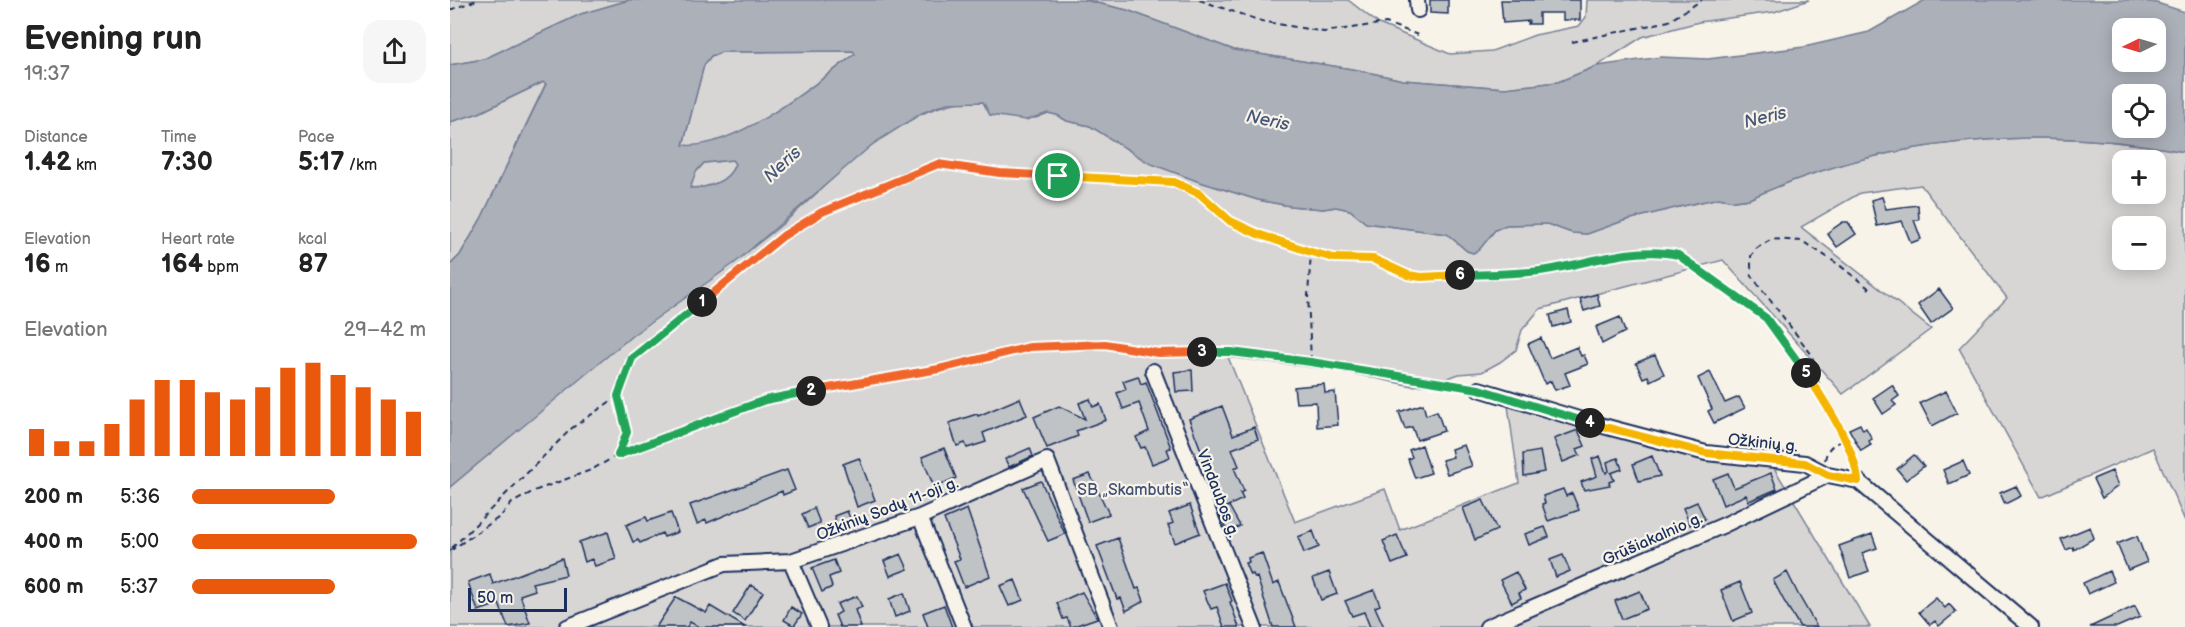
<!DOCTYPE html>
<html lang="en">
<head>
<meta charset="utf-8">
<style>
  body { margin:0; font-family:"Balsamiq Sans",sans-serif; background:#f6f6f6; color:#222; height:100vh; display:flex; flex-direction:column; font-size:22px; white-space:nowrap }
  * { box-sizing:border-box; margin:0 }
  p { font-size:20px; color:#767676 }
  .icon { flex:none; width:33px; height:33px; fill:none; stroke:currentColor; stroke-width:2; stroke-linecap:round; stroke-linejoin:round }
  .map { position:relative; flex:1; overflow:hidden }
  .sheet { display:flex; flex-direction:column; background:#fff; width:450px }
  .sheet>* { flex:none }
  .needle { width:39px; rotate:265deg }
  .controls { position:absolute; left:1662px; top:18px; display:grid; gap:12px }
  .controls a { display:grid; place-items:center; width:54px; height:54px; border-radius:12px; background:#fff; box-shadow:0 3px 15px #0003; font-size:30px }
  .scale { position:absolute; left:18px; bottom:15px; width:99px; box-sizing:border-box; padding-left:6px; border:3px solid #1b2f5e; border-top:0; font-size:16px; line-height:21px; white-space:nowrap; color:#1b2f5e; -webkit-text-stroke:4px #f7f3e8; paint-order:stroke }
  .pin { position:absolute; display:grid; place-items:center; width:51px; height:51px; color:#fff; margin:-26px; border:3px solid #fff; border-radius:50%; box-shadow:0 2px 6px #0007 }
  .km { position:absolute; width:30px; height:30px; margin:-15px; border-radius:50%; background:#222; color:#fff; font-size:16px; line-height:30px; text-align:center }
  .round { display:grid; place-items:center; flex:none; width:63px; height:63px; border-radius:18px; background:#f6f6f6 }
  .summary { display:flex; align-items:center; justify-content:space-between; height:102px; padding:0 24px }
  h1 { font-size:33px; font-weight:600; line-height:45px }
  .figures { display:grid; grid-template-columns:repeat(3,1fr); gap:9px; height:102px; padding:6px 24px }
  .figures div { display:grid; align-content:center }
  .figures b { font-size:26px; font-weight:600 }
  .figures small { font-size:16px; font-weight:400 }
  .figures p { font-size:16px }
  .chart { height:168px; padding:12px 24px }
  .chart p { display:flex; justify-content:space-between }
  .chart svg { width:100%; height:108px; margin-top:6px; stroke:#ea580c; stroke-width:6 }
  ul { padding:0 24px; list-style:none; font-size:20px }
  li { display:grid; grid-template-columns:96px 72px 1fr; align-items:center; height:45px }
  li i { height:15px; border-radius:8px; background:#ea580c }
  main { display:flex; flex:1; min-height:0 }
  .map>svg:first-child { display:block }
</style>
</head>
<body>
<main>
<section class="sheet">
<div class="summary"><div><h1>Evening run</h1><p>19:37</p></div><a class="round"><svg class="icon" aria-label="share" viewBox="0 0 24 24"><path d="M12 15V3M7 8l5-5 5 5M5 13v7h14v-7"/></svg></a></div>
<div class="figures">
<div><p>Distance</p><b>1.42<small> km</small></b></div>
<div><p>Time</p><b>7:30</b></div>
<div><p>Pace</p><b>5:17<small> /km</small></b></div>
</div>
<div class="figures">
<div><p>Elevation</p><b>16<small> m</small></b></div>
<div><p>Heart rate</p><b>164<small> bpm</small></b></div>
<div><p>kcal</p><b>87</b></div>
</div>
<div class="chart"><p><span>Elevation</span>29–42 m</p>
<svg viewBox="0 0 160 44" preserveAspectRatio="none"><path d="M5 44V33M15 44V38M25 44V38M35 44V31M45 44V21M55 44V13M65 44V13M75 44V18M85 44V21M95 44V16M105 44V8M115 44V6M125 44V11M135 44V16M145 44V21M155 44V26"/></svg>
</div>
<ul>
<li><b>200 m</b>5:36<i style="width:61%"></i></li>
<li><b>400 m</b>5:00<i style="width:96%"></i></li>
<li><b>600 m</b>5:37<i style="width:61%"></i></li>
</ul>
</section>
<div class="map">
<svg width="1735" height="627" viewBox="0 0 1735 627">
  <rect width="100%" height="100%" fill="#f7f3e8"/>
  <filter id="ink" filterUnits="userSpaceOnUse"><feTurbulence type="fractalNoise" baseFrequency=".0167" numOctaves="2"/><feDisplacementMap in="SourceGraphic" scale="12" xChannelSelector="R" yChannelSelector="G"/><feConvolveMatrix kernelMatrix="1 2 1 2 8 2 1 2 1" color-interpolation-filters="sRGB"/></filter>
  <g filter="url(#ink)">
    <path fill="#d7d6d4" stroke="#798299" stroke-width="1.5" fill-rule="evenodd" d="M 0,0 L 179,0 L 131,14 L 34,59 L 0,65 Z
      M 634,0 L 898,0 L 929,24 L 1000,54 L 1042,51 L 1085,35 L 1129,26 L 1136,17 L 1137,0 L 1359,0 L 1324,12 L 1249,22 L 1192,37 L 1147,66 L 1108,82 L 1055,88 L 953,80 L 908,70 L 784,50 L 677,10 Z
      M 404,51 L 405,54 C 364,85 287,149 233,146 L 254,65 L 261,56 L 272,52 Z
      M 94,82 L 96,83 L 31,219 L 10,255 L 0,265 L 0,122 L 29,113 Z
      M 517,101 L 533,102 L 540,115 L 586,118 L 598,113 L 607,115 L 617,121 L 640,126 L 747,181 L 808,200 L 840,206 L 873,209 L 886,207 L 900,210 L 916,223 L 997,234 L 1017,251 L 1023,253 L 1029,250 L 1045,230 L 1056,225 L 1097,224 L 1122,233 L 1137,234 L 1173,221 L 1233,206 L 1269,198 L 1284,201 L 1299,199 C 1433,137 1591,124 1735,152 L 1735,521 L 1703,448 L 1591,497 L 1509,348 L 1557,298 L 1471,185 L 1410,193 L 1351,227 L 1481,329 L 1393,394 L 1273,260 L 1090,309 L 1072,330 L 1066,350 L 1050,362 L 1032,372 L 1009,374 L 980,384 L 962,386 L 887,370 L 778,357 L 845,522 L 935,489 L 950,530 L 1069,483 L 1058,406 L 1249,457 L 1321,463 L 1420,627 L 0,627 L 0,487 C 60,436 120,385 181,336 C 228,299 278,268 324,231 C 382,184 439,110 517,101 ZM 1672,160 L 1706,160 L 1706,194 L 1672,194 ZM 1672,226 L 1706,226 L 1706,260 L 1672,260 Z
      M 283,160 L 285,164 C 278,183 259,187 240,189 L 246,172 L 254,163 Z"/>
    <path fill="#acb0b9" stroke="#727c95" stroke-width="1.5" fill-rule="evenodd" d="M 179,0 L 634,0 L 677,10 L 784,50 L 908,70 L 953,80 L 1055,88 L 1108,82 L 1147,66 L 1211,57 L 1258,59 L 1354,47 L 1419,32 L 1475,0 L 1681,0 L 1707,3 L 1735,12 L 1735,152 C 1592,124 1433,137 1299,199 L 1284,201 L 1269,198 L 1233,206 L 1173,221 L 1137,234 L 1122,233 L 1097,224 L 1056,225 L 1045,230 L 1029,250 L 1023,253 L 1017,251 L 997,234 L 916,223 L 900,210 L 886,207 L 873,209 L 840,206 L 808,200 L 747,181 L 699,163 L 640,126 L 617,121 L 607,115 L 598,113 L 576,120 L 540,115 L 533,102 L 497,103 L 472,113 L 423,144 L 286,262 L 183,335 L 0,487 L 0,265 L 10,255 L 31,219 L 96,84 L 93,82 L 29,113 L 0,122 L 0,65 L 34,59 L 131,14 ZM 1672,28 L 1706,28 L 1706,62 L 1672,62 ZM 403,51 L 405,54 C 366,84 283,151 233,145 L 254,65 L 261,56 L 272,52 ZM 1672,94 L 1706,94 L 1706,128 L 1672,128 ZM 282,160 L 285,164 C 279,182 258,188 240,188 L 246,172 L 254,163 Z"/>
    <path fill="#c0c3c5" stroke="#1b2f5e" stroke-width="1.5" d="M 980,0 L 998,0 L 998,14 L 980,13 Z
      M 1051,0 L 1130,0 L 1130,20 L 1113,20 L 1113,13 L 1089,13 L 1089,24 L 1078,24 L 1079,21 L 1053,23 Z
      M 1432,197 L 1436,209 L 1468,205 L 1469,220 L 1464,220 L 1471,239 L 1461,243 L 1452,221 L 1427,226 L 1421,200 Z
      M 1393,222 L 1398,222 L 1406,234 L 1387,247 L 1377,233 Z
      M 1489,289 L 1503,308 L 1481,324 L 1468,305 Z
      M 1147,294 L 1150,306 L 1134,311 L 1130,299 Z
      M 1118,310 L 1121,322 L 1103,327 L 1100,315 Z
      M 1170,317 L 1175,332 L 1152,344 L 1146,327 Z
      M 1091,338 L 1100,358 L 1127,347 L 1131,356 L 1134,355 L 1138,364 L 1115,373 L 1120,385 L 1105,390 L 1101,381 L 1095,384 L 1078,344 Z
      M 1205,355 L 1214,374 L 1200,381 L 1198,376 L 1193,378 L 1186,363 Z
      M 742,370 L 743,391 L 726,392 L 724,372 Z
      M 1260,372 L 1275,403 L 1289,397 L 1295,408 L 1264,423 L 1258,411 L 1262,409 L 1248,378 Z
      M 688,376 L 691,384 L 696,382 L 721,448 L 717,449 L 720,457 L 702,464 L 695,447 L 691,448 L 686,437 L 699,431 L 689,403 L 673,409 L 667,393 L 676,389 L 673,381 Z
      M 874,384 L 875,393 L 885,392 L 888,425 L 867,427 L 866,402 L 846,403 L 844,387 Z
      M 1442,385 L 1449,396 L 1442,401 L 1446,405 L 1433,414 L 1423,398 Z
      M 1496,391 L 1507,413 L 1482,426 L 1470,403 Z
      M 570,398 L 577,415 L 533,433 L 536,442 L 517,448 L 515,443 L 507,446 L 499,423 L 527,414 L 528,416 Z
      M 640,399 L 643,407 L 650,404 L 656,420 L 626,431 L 628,436 L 597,448 L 584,417 L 609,406 L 635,419 L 629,403 Z
      M 973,404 L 976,415 L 987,411 L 994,431 L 967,440 L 962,427 L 955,429 L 949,412 Z
      M 772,406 L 783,435 L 804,427 L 808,439 L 782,449 L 789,466 L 784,468 L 794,491 L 790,493 L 793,499 L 774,508 L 756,472 L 759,471 L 739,419 Z
      M 1410,424 L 1413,430 L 1416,428 L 1422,439 L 1419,441 L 1421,445 L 1411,451 L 1399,429 Z
      M 1128,430 L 1135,446 L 1127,449 L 1130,455 L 1113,462 L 1104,439 Z
      M 972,445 L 981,473 L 965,478 L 958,459 L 962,457 L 959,450 Z
      M 1014,445 L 1022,466 L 997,474 L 992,460 L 1003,457 L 1001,449 Z
      M 494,448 L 506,478 L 484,487 L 472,457 Z
      M 580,448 L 583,456 L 559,467 L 555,459 Z
      M 1090,451 L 1094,472 L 1074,476 L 1073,454 Z
      M 1464,455 L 1474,466 L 1456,480 L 1447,469 Z
      M 1150,456 L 1156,473 L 1159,471 L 1157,462 L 1168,458 L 1172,469 L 1161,473 L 1164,480 L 1159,482 L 1160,485 L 1134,490 L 1131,482 L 1147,476 L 1142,459 Z
      M 1202,456 L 1210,476 L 1189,481 L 1183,464 Z
      M 409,458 L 425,500 L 407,507 L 393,464 Z
      M 1513,461 L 1519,475 L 1499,484 L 1493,470 Z
      M 337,470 L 345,490 L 333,495 L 332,491 L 257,523 L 256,520 L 247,524 L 240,505 Z
      M 1662,471 L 1668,486 L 1652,498 L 1643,479 Z
      M 1278,473 L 1284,488 L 1321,473 L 1327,489 L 1299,501 L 1296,495 L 1273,505 L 1263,479 Z
      M 640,474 L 659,514 L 638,522 L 623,480 Z
      M 591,481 L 615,534 L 598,541 L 573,488 Z
      M 1566,486 L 1571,496 L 1555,504 L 1550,493 Z
      M 1113,489 L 1116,496 L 1122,493 L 1129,510 L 1098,521 L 1092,504 L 1095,503 L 1093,496 Z
      M 1033,500 L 1047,530 L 1025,540 L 1013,508 Z
      M 1247,502 L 1255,519 L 1240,525 L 1233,508 Z
      M 740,505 L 750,533 L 725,543 L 718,525 L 723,523 L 719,513 Z
      M 779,506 L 790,526 L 778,532 L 768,512 Z
      M 364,508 L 370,523 L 358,528 L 352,514 Z
      M 517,509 L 540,576 L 514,587 L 504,561 L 510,559 L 494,519 Z
      M 397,511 L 403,525 L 389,531 L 384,516 Z
      M 221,513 L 228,532 L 214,537 L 212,533 L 190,543 L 188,540 L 183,542 L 176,525 L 196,517 L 198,521 Z
      M 1095,527 L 1099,537 L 1079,545 L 1075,534 Z
      M 1640,527 L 1644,538 L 1624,550 L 1623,547 L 1616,550 L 1611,539 Z
      M 863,531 L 869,547 L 854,553 L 848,537 Z
      M 158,532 L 166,559 L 145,566 L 142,559 L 135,562 L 129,542 Z
      M 1422,534 L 1427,548 L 1412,553 L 1419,571 L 1400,578 L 1389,546 Z
      M 947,535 L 957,558 L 942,564 L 933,541 Z
      M 1687,536 L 1697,562 L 1678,570 L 1667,544 Z
      M 668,538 L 686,589 L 689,588 L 694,601 L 676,611 L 671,598 L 667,599 L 647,546 Z
      M 812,553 L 823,585 L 829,582 L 846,627 L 823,627 L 807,577 L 805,578 L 803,574 L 800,575 L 795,563 L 799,562 L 798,558 Z
      M 451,554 L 458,569 L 440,576 L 434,561 Z
      M 1113,555 L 1120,571 L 1106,577 L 1100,560 Z
      M 112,558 L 116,575 L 82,583 L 85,590 L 70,595 L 80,623 L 58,627 L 49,604 L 28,611 L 18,582 L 40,574 L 43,584 Z
      M 384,560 L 389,573 L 379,577 L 382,587 L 372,592 L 362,568 Z
      M 1659,571 L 1664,582 L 1638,594 L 1633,583 Z
      M 879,572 L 887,594 L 871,600 L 863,578 Z
      M 1066,572 L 1075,590 L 1069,593 L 1071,598 L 1062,603 L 1050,580 Z
      M 1337,572 L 1348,594 L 1367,627 L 1350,627 L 1334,601 L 1323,580 Z
      M 565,580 L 573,600 L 559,606 L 550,586 Z
      M 1290,582 L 1302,613 L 1283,621 L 1271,590 Z
      M 775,583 L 782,601 L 780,602 L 789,627 L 774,627 L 767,607 L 761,609 L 753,591 Z
      M 301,585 L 313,592 L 295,621 L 283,613 Z
      M 924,590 L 930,605 L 925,607 L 934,627 L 920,627 L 914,612 L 902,616 L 895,601 Z
      M 1190,591 L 1197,609 L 1172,619 L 1165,601 Z
      M 632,592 L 647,618 L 621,627 L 617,618 L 613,619 L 607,603 Z
      M 454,593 L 460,611 L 445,617 L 439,599 Z
      M 407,596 L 412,607 L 405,610 L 411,627 L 390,627 L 385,615 L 391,612 L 387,604 Z
      M 226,597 L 256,613 L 260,606 L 295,627 L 249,627 L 240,622 L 237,627 L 206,627 Z
      M 1486,598 L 1495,608 L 1499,604 L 1506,612 L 1489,626 L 1485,621 L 1480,625 L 1469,612 Z
      M 494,605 L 502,627 L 478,627 L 473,613 Z
      M 1685,606 L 1690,617 L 1667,627 L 1640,627 Z
      M 341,607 L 352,614 L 344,626 L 334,620 Z"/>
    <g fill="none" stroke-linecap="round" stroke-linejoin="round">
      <g stroke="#1b2f5e" stroke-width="18">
        <path id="street" d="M 967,0 L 968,10
          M 703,371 L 804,627
          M 1029,389 L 1142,423 L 1256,453 L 1355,463 L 1378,475 L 1408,481 L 1581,627
          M 470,517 L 514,627
          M 341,561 L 369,627
          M 117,627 L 274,564 L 341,561 L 470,517 L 597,460 L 661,627
          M 1037,627 L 1274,525 L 1378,475"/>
      </g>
      <path stroke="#1b2f5e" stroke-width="2" stroke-dasharray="6 4.5" stroke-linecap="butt" d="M 749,0 L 811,21 L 874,32 L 936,23 L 968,35
        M 0,10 L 27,0
        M 1122,42 L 1219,21 L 1252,0
        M 861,361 L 858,295 L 861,253
        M 1394,441 L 1372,398 L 1362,355 L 1301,275 L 1301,256 L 1307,248 L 1322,239 L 1352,241 L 1388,264 L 1421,290
        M 168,455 L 177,432 L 168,396 L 182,358 L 333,236 L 371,212 L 488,164 L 550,173 L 724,182 L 750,194 L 780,221 L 808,234 L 884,258 L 923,259 L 958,275 L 971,277 C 1010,275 1052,277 1091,271 C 1135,264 1184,245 1228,255 L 1316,318 L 1325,327 L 1372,398
        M 1375,460 C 1377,448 1383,443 1394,441 L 1406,466
        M 2,548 L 122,428 L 168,396
        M 0,551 L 51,516 L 62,503 L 84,491 L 141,470 L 168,455 L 235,428 L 315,400 L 489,369 L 580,347 L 655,344 L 708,353 L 781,352 L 861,361 L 1015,387"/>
      <use href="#street" stroke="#f7f3e8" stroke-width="14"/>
    </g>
  </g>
  <g fill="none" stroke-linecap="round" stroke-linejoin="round" filter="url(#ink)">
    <g stroke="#fff" stroke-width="12">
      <path id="split-1" d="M 252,302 L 333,236 L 372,212 L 488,164 L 550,173 L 608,176"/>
    </g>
    <g stroke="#fff" stroke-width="12">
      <path id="split-2" d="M 252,302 L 182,358 L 168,396 L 177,432 L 168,455 L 315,400 L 361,391"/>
    </g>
    <g stroke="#fff" stroke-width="12">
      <path id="split-3" d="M 361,391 L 489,369 L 580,347 L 655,344 L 708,353 L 752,352"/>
    </g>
    <g stroke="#fff" stroke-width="12">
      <path id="split-4" d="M 752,352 L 781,352 L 861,362 L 1029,389 L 1140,423"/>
    </g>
    <g stroke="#fff" stroke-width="12">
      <path id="split-5" d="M 1140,423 L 1256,453 L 1355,463 L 1378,475 L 1408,481 C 1405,447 1375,402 1356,373"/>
    </g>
    <g stroke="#fff" stroke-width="12">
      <path id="split-6" d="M 1010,275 C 1037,274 1064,274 1090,271 C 1134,265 1184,245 1228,255 L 1316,318 L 1356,373"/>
    </g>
    <g stroke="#fff" stroke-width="12">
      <path id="split-7" d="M 608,176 L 724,182 L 750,194 L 780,221 L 808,234 L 861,252 L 884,258 L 923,259 L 958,275 L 971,277 L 1010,275"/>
    </g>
    <use href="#split-1" stroke="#f0652b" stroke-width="8"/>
    <use href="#split-2" stroke="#22a559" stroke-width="8"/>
    <use href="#split-3" stroke="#f0652b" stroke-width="8"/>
    <use href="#split-4" stroke="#22a559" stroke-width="8"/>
    <use href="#split-5" stroke="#f5b400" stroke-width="8"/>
    <use href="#split-6" stroke="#22a559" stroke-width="8"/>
    <use href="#split-7" stroke="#f5b400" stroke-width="8"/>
  </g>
  <g text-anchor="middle" stroke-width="4.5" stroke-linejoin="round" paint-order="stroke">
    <g font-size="16" fill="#1b2f5e" stroke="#f7f3e8">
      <text transform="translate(1313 442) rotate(6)" y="6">Ožkinių g.</text>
      <text transform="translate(769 493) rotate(69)" y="6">Vindaubos g.</text>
      <text transform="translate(437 508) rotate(-21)" y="6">Ožkinių Sodų 11-oji g.</text>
      <text transform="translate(1202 538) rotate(-24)" y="6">Grūšiakalnio g.</text>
    </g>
    <g font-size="16" fill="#415076" stroke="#f7f3e8">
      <text x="683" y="495">SB „Skambutis“</text>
    </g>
    <g font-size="18" font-style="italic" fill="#465679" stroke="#f7f3e8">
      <text transform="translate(1315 117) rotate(-14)" y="6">Neris</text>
      <text transform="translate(818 120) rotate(12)" y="6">Neris</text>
      <text transform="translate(332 164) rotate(-43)" y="6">Neris</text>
    </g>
  </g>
</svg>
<div class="controls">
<a><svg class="needle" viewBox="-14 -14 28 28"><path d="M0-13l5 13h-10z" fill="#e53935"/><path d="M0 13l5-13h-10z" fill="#767676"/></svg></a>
<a><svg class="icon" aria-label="locate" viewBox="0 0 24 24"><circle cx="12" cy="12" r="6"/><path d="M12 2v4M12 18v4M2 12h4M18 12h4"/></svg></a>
<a>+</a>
<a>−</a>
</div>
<div class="scale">50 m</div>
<div class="pin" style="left:608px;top:176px;background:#1e9e55"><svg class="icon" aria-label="arrive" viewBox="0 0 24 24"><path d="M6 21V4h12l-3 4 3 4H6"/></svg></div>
<b class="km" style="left:252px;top:302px">1</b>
<b class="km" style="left:361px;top:391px">2</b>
<b class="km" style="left:752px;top:352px">3</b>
<b class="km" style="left:1140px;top:423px">4</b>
<b class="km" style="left:1356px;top:373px">5</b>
<b class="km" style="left:1010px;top:275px">6</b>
</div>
</main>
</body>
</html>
